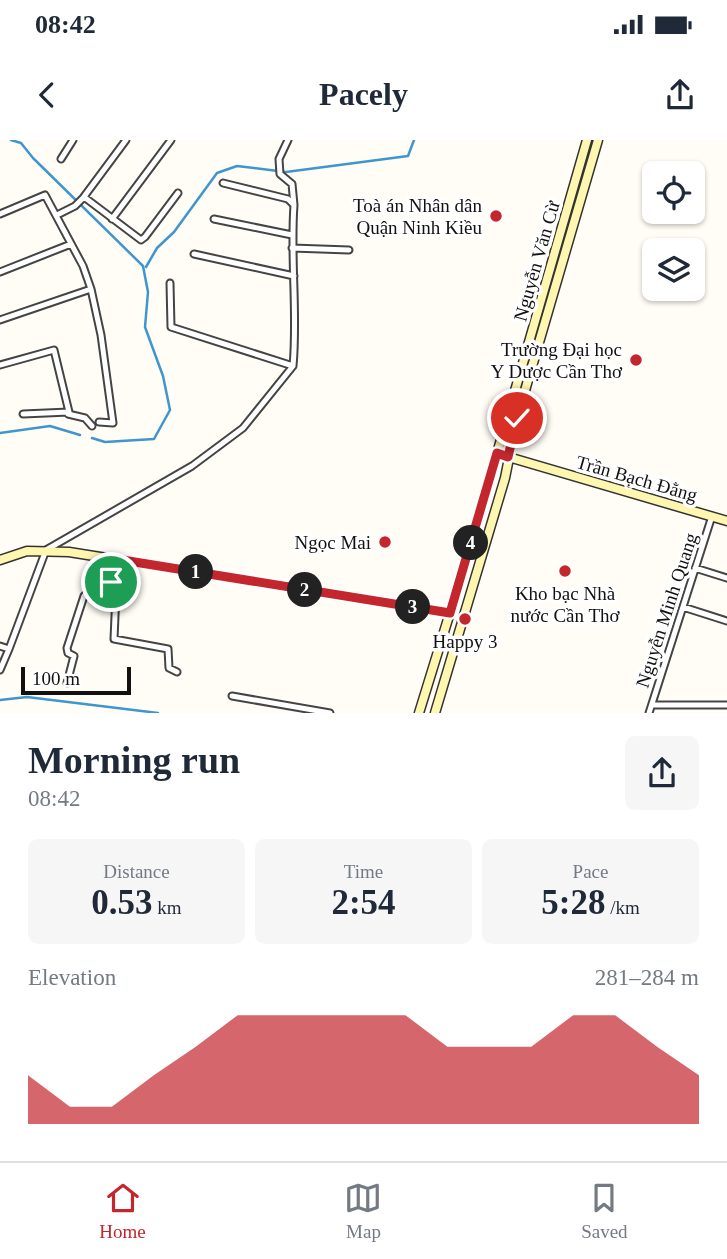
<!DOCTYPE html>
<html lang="en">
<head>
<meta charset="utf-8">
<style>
  body { margin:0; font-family:Georgia,serif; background:#f6f6f7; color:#1f2937; height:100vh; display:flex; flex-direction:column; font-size:26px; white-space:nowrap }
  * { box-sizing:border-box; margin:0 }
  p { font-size:23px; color:#747a83 }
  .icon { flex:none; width:38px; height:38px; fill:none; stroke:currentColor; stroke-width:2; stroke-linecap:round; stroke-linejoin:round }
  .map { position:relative; height:573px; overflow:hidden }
  .side { display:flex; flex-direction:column; background:#fff; flex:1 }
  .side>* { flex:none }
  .controls { position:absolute; left:642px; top:21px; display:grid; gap:14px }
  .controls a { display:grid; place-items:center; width:63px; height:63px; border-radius:10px; background:#fff; box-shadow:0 2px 5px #0004; font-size:35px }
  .scale { position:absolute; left:21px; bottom:18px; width:110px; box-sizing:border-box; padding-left:7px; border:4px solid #111; border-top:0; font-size:19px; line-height:24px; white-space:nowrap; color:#111; -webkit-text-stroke:5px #fff; paint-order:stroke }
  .pin { position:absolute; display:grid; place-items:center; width:60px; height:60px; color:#fff; margin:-30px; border:4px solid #fff; border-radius:50%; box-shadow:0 2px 7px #0007 }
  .km { position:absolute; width:35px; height:35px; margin:-18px; border-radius:50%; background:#222; color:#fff; font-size:19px; line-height:35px; text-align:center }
  .round { display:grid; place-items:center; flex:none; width:74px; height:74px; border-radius:10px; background:#f6f6f7 }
  .summary { display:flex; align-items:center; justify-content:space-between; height:119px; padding:0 28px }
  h1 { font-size:38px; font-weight:700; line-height:52px }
  .figures { display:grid; grid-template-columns:repeat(3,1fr); gap:10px; height:119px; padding:7px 28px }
  .figures div { display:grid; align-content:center; border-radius:10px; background:#f6f6f7; text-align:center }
  .figures b { font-size:35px; font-weight:700 }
  .figures small { font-size:19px; font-weight:400 }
  .figures p { font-size:19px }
  .chart { height:196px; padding:14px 28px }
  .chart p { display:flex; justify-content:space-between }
  .chart svg { width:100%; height:126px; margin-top:7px; fill:#c4262e; opacity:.7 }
  .status { display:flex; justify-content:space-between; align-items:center; height:49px; padding:0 35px; background:#fff; direction:ltr }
  .status svg { height:19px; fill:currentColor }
  header { display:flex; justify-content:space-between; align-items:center; height:91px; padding:0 28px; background:#fff; font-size:32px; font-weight:700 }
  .menu { display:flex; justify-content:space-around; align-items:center; height:98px; border-top:2px solid #e0e1e3; background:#fff; font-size:19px; color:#747a83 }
  .menu a { display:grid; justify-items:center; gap:4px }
  .menu .on { color:#c4262e }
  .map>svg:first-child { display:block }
</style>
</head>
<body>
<div class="status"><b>08:42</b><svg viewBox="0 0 49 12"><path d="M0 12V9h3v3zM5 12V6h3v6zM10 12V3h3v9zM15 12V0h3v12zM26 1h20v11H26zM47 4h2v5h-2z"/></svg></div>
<header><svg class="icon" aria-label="back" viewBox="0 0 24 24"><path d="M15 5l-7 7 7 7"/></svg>Pacely<svg class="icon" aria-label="share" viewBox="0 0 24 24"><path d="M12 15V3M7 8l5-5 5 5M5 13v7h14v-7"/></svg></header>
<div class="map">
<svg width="727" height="573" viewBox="0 0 727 573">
  <rect width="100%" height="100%" fill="#fffdf5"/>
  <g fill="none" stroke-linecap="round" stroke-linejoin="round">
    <path stroke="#3f96cf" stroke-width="2.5" d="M 11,0 L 21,3 L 33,18 L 143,126 L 148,152 L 145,187 L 163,236 L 170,270 L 154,299 L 105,302 L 92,298
      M 146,127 L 157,108 L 174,92 L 217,33 L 237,26 L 286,32 L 408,16 L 414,0
      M 0,293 L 50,286 L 80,295
      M 0,560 L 27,557 L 158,573"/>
    <g stroke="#444" stroke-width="9">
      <path id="street" d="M 288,0 L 279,19 L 280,34 L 292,44 L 294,65
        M 61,19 L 73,0
        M 223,43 L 288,59 L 294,65 C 290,119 298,173 293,226
        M 84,57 L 141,100 L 145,97 L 178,53
        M 0,74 L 45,55 L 83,126 L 91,149 L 101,195 L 113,283 L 99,282
        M 57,75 L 75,66 L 83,58 L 126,0
        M 112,79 L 171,0
        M 214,79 L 292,95
        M 292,108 L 349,110
        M 194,114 L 294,136
        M 0,132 L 71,104
        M 0,180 L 91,149
        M 0,225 L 54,210 L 69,272 L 23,274
        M 68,274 L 85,278 L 92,286
        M 695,428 L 727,438
        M 110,450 L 116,453 L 114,499 L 168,509 L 169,528 L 177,532
        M 683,467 L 727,481
        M 0,506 L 9,509 L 46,410 L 192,326 L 243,288 L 293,226 L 171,187 L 170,143
        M 0,530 L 9,509
        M 67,543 L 74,516 L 68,513 L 67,508 L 84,456 L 89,451 L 110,450 L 110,419
        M 232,556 L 330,573
        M 652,565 L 727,565
        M 649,573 L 712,376"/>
    </g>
    <g stroke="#333" stroke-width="11">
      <path id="secondary" d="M 505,316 L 727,381
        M 0,420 L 27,411 L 69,412 L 450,473
        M 419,573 L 469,411 L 587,0
        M 435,573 L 505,338 L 517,278 L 598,0"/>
    </g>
    <use href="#street" stroke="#fff" stroke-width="5"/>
    <use href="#secondary" stroke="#fff6b0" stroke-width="8"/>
  </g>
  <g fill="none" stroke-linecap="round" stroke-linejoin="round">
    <g stroke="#fff" stroke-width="14">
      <path id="route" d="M 111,442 L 110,418 L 450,473 L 497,313 L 508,317 L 517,278"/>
    </g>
    <use href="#route" stroke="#c4262e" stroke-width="9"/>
  </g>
  <g fill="#c4262e" stroke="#fff" stroke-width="2.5">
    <circle cx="496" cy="76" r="7"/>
    <circle cx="636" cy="220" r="7"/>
    <circle cx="385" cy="402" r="7"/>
    <circle cx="565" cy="431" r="7"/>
    <circle cx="465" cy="479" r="7"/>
  </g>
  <g text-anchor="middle" stroke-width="7" stroke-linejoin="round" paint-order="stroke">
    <g font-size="19" fill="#111" stroke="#fff" text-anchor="end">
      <text x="482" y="72">Toà án Nhân dân<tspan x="482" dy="22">Quận Ninh Kiều</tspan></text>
      <text x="622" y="216">Trường Đại học<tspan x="622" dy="22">Y Dược Cần Thơ</tspan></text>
      <text x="371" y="409">Ngọc Mai</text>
      <text x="565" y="460" text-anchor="middle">Kho bạc Nhà<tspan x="565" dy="22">nước Cần Thơ</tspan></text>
      <text x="465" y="508" text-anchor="middle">Happy 3</text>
    </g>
    <g font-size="19" fill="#111" stroke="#fff">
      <text transform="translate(536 121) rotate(-74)" y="7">Nguyễn Văn Cừ</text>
      <text transform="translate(637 338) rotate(16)" y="7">Trần Bạch Đằng</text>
      <text transform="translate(666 470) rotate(-72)" y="7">Nguyễn Minh Quang</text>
    </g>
  </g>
</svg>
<div class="controls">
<a><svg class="icon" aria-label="locate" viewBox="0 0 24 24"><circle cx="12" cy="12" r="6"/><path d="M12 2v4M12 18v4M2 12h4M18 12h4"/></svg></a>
<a><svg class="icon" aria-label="layers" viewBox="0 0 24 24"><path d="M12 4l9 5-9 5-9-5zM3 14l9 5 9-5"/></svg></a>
</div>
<div class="scale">100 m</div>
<div class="pin" style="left:111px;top:442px;background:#1e9e55"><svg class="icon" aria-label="arrive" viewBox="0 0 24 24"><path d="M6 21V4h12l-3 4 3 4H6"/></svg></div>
<div class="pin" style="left:517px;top:278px;background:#d93025"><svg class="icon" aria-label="check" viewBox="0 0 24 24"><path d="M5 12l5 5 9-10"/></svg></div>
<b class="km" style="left:196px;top:432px">1</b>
<b class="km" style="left:305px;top:450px">2</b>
<b class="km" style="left:413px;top:467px">3</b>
<b class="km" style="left:471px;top:403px">4</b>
</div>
<section class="side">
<div class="summary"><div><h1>Morning run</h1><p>08:42</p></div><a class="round"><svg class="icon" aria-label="share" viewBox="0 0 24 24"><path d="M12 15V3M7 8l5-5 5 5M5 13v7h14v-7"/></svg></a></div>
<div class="figures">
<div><p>Distance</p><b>0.53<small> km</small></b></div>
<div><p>Time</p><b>2:54</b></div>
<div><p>Pace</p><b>5:28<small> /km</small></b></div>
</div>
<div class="chart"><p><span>Elevation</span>281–284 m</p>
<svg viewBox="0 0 160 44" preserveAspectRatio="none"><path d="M0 44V27L10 38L20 38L30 27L40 17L50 6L60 6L70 6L80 6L90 6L100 17L110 17L120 17L130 6L140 6L150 17L160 27V44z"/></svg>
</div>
</section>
<nav class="menu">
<a class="on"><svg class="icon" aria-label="home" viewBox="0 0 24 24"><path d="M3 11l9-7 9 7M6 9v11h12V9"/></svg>Home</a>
<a><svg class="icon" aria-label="map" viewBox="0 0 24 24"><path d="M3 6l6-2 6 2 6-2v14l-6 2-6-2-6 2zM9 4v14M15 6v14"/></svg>Map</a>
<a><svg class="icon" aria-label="saved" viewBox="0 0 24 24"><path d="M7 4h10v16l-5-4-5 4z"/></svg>Saved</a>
</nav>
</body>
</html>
